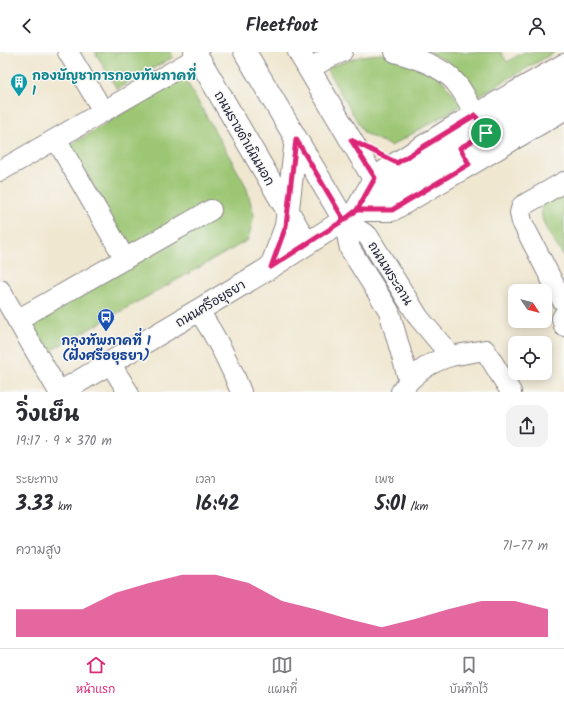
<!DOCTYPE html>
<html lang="th">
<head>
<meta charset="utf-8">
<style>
  body { margin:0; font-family:Kalam,"Playpen Sans Thai",sans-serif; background:#f2f2f3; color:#2b2b33; height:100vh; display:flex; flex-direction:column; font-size:15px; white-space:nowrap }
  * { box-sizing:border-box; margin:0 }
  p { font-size:13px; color:#7c7c81 }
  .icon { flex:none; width:22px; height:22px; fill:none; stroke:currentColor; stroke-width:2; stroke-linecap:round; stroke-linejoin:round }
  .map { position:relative; height:340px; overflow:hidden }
  .side { display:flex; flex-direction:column; background:#fff; flex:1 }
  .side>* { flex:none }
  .needle { width:26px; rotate:125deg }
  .fabs { position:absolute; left:508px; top:232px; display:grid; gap:8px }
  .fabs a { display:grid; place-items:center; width:44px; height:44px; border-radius:8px; background:#fff; box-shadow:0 2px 10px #0003; font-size:20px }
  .pin { position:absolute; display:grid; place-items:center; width:34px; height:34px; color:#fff; margin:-17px; border:2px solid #fff; border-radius:50%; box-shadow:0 1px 4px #0007 }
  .round { display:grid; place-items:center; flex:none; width:42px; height:42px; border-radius:12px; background:#f2f2f3 }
  .head { display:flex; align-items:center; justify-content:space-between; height:68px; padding:0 16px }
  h1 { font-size:22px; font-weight:700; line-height:30px }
  .figures { display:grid; grid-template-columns:repeat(3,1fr); gap:6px; height:68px; padding:4px 16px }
  .figures div { display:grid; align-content:center }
  .figures b { font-size:20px; font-weight:700 }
  .figures small { font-size:11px; font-weight:400 }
  .figures p { font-size:11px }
  .chart { height:112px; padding:8px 16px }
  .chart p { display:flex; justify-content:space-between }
  .chart svg { width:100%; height:72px; margin-top:4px; fill:#db2777; opacity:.7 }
  header { display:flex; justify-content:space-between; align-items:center; height:52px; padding:0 16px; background:#fff; font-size:18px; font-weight:700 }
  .menu { display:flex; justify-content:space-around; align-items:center; height:56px; border-top:1px solid #e1e1e2; background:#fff; font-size:11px; color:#7c7c81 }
  .menu a { display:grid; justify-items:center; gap:2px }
  .menu .selected { color:#db2777 }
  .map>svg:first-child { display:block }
</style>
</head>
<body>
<header><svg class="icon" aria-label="back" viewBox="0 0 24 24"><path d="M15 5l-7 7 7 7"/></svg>Fleetfoot<svg class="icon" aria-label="person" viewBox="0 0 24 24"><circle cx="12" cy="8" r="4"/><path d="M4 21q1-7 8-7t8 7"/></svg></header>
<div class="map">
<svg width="564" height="340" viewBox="0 0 564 340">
  <rect width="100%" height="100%" fill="#f6f6f2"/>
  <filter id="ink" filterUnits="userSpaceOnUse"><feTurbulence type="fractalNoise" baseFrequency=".025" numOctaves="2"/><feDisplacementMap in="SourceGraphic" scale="8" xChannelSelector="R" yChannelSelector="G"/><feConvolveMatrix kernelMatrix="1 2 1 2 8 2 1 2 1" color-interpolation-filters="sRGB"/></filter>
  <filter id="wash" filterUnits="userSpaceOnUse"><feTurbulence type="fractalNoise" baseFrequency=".012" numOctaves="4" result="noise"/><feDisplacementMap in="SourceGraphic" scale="16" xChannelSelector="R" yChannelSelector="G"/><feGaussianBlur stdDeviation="0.9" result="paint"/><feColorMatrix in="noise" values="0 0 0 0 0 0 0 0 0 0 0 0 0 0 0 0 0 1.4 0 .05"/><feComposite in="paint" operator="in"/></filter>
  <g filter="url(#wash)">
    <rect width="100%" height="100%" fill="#f0e7d0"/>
    <path fill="#9cc673" stroke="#5f7457" d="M 95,0 L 171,0 L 173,5 L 117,37 Z
      M 426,0 L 501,0 L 507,10 L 524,0 L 555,0 L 478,44 L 470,27 L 447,9 Z
      M 381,2 L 400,6 L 438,23 L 462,53 L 391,94 L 364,81 L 326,16 L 362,4 Z
      M 184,25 L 246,134 L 254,163 L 248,188 L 43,303 L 28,269 L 129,196 L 70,93 Z
      M 564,139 L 564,205 C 555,190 537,170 542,152 Z"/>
  </g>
  <g filter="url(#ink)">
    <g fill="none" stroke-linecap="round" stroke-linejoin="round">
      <g stroke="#898486" stroke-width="22">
        <path id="minor" d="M 68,0 L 103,59
          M 395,0 C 415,6 442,14 456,31 C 464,40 470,53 475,63
          M 309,17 L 328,6 L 342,0
          M 56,87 L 125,207
          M 0,119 L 198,5
          M 564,130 L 522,154 L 520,161 L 522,170 L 562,248 L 564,249
          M 344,168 L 368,184 L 419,266 L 451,304 L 485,298 L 511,340
          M 344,168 L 350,197 L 389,259 L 409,329 L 401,340
          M 0,238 L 59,340
          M 199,259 C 216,285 230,311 241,340
          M 564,263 L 562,266 L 564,274
          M 17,268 L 211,158
          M 110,311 L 128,340
          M 409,329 C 423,316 433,309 451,304"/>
      </g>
      <g stroke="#898486" stroke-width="24">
        <path id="major" d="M 195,0 L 307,192
          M 245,0 L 344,168
          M 299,0 L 381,139
          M 357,157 L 375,126 L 397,111 L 451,77 L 564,13
          M 357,158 L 392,158 L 564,57
          M 271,215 L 286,174 L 296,87
          M 61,340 L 271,215 L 344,168 L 357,158 L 564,35"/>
      </g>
      <use href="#minor" stroke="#fff" stroke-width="20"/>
      <use href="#major" stroke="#fff" stroke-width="22"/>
    </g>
  </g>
  <g fill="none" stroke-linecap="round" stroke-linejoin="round" filter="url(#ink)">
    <g stroke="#fff" stroke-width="8">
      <path id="route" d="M 486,81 L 475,63 L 397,111 L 351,88 L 375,126 L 357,158 L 344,168 L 271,215 L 286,174 L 296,87 L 344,168 L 357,158 L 392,158 L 469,112 L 460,96 L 486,81"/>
    </g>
    <use href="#route" stroke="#db2777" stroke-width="5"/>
  </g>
  <defs>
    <g id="building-pin" transform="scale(0.9)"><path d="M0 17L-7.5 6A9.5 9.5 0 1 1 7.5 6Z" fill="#0f9aa8" stroke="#f6f6f2"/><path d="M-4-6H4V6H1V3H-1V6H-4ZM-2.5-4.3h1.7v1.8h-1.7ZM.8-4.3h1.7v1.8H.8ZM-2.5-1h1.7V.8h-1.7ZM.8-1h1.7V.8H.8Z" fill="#fff"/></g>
    <g id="bus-pin" transform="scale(0.9)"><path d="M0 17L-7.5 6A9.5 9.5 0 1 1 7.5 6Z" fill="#1a4fb4" stroke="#f6f6f2"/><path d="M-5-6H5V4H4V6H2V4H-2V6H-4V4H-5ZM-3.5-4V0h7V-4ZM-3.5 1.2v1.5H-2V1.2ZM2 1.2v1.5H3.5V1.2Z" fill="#fff"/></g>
  </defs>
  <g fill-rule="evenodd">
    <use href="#building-pin" x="19" y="30"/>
    <use href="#bus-pin" x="106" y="265"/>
  </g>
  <g text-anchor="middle" stroke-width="3" stroke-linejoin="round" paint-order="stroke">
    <g font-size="13" font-weight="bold" fill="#0d838f" stroke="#f6f6f2" text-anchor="start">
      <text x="32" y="28">กองบัญชาการกองทัพภาคที่<tspan x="32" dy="15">1</tspan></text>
    </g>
    <g font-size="13" fill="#22223b" stroke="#f6f6f2">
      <text transform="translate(245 86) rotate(60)" y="5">ถนนราชดำเนินนอก</text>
      <text transform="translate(391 221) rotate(58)" y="5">ถนนพระลาน</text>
      <text transform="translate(210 251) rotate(-31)" y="5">ถนนศรีอยุธยา</text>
    </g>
    <g font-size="13" font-weight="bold" fill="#164399" stroke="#f6f6f2">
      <text x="106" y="293">กองทัพภาคที่ 1<tspan x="106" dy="15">(ฝั่งศรีอยุธยา)</tspan></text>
    </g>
  </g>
</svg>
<div class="fabs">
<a><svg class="needle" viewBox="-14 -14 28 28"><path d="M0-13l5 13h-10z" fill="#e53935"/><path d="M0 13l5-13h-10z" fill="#7c7c81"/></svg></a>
<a><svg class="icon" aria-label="locate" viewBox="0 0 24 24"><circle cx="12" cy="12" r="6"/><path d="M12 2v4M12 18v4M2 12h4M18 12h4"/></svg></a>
</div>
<div class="pin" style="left:486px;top:81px;background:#1e9e55"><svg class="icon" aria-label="arrive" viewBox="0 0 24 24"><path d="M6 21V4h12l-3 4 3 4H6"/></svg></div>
</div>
<section class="side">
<div class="head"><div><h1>วิ่งเย็น</h1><p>19:17 · 9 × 370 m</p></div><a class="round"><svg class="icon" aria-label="share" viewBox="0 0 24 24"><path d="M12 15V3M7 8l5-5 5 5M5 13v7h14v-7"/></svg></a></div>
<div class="figures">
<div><p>ระยะทาง</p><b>3.33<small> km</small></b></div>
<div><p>เวลา</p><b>16:42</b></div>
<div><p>เพซ</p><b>5:01<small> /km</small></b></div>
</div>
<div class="chart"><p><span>ความสูง</span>71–77 m</p>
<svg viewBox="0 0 160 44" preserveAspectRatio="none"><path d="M0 44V27L10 27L20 27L30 17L40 11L50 6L60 6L70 11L80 22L90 27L100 33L110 38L120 33L130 27L140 22L150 22L160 27V44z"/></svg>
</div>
</section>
<nav class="menu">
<a class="selected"><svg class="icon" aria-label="home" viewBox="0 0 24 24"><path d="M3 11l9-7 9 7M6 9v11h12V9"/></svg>หน้าแรก</a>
<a><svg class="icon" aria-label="map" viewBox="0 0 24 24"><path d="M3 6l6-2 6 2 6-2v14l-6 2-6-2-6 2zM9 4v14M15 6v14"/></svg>แผนที่</a>
<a><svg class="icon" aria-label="saved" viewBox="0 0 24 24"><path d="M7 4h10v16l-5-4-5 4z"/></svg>บันทึกไว้</a>
</nav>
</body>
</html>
